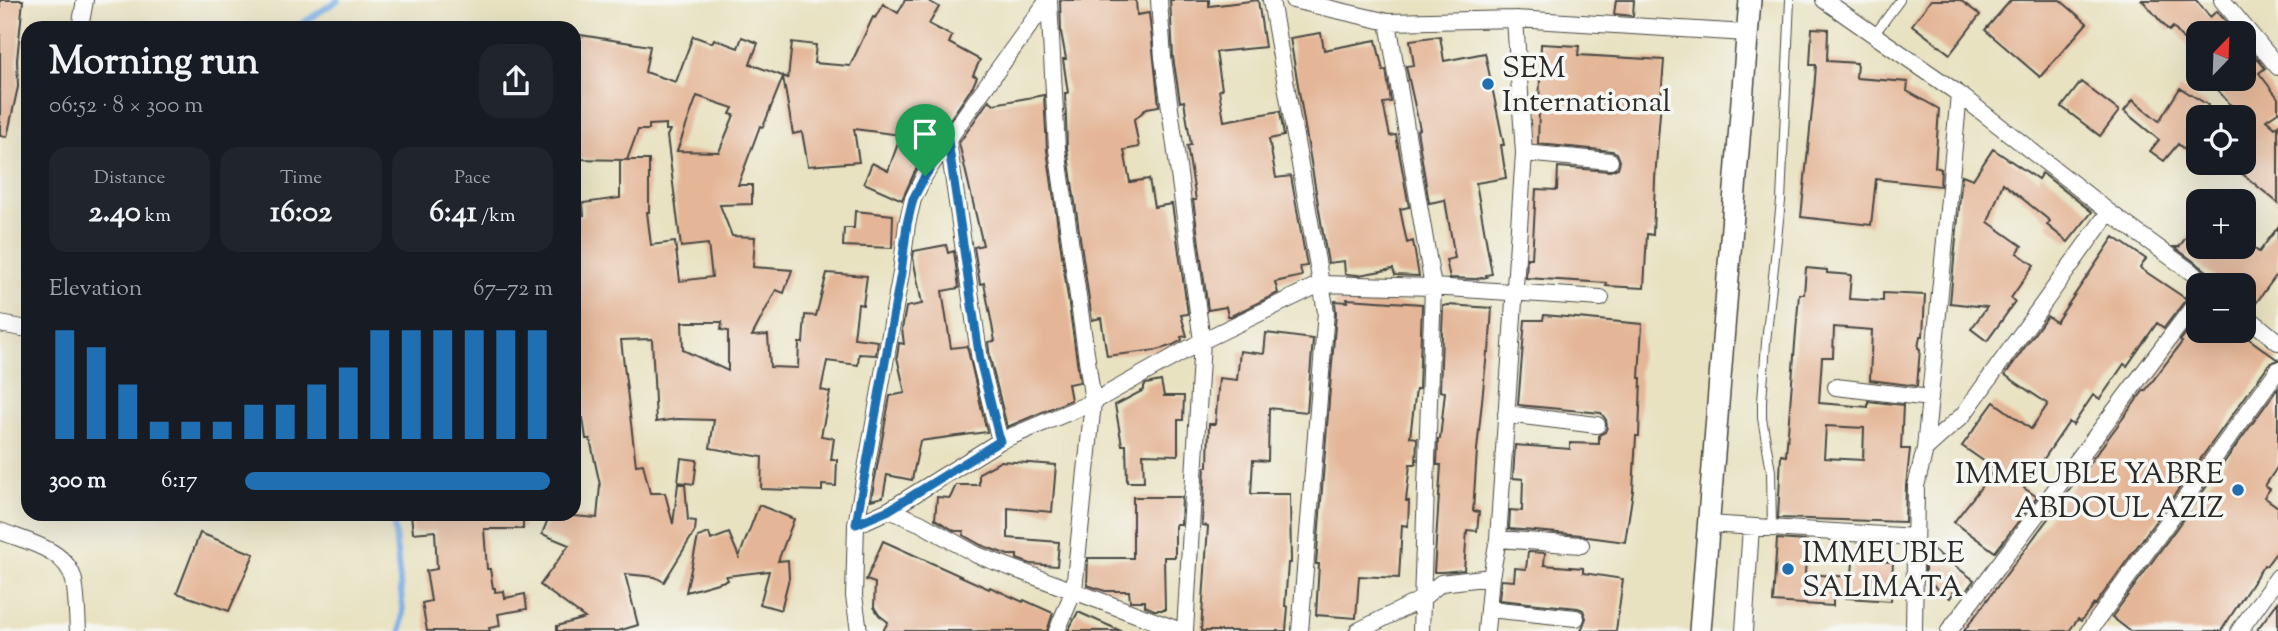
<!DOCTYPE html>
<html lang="en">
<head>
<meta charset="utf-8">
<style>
  body { margin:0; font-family:"Sorts Mill Goudy",serif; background:#20242c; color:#f1f3f6; height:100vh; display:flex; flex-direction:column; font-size:26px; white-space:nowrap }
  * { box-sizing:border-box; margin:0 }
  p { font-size:23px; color:#9ea1a6 }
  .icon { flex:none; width:38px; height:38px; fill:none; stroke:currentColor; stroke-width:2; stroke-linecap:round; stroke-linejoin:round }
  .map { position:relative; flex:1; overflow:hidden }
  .panel { position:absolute; left:21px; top:21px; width:560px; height:500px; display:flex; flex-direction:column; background:#171b24; border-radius:21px; box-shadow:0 7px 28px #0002 }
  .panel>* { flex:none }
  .needle { width:46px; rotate:23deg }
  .buttons { position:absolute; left:2186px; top:21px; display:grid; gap:14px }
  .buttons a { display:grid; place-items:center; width:70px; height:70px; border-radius:14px; background:#171b24; box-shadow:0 7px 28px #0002; font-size:35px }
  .pin { position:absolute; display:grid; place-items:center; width:60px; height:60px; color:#fff; margin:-72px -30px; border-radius:50% 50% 50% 0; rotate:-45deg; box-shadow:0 0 7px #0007 }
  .pin .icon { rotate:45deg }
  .round { display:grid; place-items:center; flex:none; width:74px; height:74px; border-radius:21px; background:#20242c }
  .headline { display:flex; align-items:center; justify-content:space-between; height:119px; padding:0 28px }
  h1 { font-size:38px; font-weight:800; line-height:52px }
  .figures { display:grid; grid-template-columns:repeat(3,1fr); gap:10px; height:119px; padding:7px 28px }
  .figures div { display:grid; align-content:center; border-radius:18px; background:#20242c; text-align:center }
  .figures b { font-size:30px; font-weight:800 }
  .figures small { font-size:19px; font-weight:400 }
  .figures p { font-size:19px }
  .chart { height:196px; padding:14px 28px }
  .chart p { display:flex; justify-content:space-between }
  .chart svg { width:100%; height:126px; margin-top:7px; stroke:#1f6fb2; stroke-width:6 }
  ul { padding:0 28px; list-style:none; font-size:23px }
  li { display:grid; grid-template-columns:112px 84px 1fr; align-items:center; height:52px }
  li i { height:18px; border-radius:9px; background:#1f6fb2 }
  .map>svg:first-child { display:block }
</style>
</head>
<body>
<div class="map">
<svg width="2278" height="631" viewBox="0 0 2278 631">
  <rect width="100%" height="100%" fill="#f6f6f2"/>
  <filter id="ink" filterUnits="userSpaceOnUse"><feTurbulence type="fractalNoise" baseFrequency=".0143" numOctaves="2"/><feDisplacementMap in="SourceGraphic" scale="14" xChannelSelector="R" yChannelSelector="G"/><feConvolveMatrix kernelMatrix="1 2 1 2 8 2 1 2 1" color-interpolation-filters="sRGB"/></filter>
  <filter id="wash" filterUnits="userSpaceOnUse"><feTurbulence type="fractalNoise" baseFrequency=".00686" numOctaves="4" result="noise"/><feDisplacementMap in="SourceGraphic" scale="28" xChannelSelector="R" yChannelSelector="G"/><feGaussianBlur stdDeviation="1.57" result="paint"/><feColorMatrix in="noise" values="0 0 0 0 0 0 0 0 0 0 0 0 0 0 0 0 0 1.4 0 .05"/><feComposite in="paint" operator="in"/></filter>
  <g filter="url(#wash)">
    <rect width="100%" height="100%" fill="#e8e2c1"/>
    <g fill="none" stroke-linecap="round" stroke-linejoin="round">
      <path stroke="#79aee7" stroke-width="6" d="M 295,28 L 338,0
        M 393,514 L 403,611 L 401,631"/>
    </g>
    <g id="blocks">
      <path fill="#e4b697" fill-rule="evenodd" d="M 0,0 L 23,0 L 17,60 L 18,87 L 7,137 L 0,136 Z
        M 905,0 L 927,0 L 939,7 L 929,24 L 952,36 L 949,43 L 980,60 L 973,75 L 977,77 L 973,86 L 940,134 L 936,132 L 931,147 L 915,171 L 902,200 L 864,183 L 872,163 L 888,171 L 901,135 L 854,129 L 859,162 L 808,166 L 802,132 L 793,134 L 783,77 L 763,127 L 760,126 L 738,185 L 752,185 L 752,204 L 720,205 L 732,236 L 755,237 L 753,267 L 792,270 L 784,293 L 776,290 L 752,336 L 768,335 L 770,367 L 798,368 L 799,343 L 803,343 L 805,315 L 816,316 L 827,273 L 867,276 L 863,305 L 858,304 L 854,338 L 878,341 L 876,355 L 859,354 L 858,365 L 827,361 L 821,390 L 830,392 L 821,436 L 834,438 L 831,460 L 837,460 L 836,486 L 822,485 L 822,491 L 761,489 L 762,457 L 710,448 L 714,420 L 677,419 L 656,422 L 652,339 L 621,340 L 636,465 L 643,464 L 650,493 L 665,493 L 673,524 L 678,484 L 685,484 L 688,520 L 696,521 L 695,531 L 664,582 L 655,577 L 625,574 L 638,625 L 618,631 L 557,631 L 557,626 L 585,618 L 540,585 L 569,545 L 542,534 L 550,514 L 597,518 L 600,485 L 590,439 L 586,439 L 583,418 L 574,419 L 574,216 L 584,215 L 583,203 L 620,198 L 620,160 L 627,160 L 574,159 L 574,34 L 650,46 L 645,72 L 676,82 L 693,36 L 712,43 L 714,39 L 738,48 L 742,37 L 758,43 L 750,64 L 788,78 L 792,42 L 816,45 L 814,63 L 850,66 L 873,17 L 875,18 L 883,4 L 898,13 ZM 697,96 L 733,108 L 730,114 L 734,115 L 719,152 L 677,151 ZM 666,124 L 666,130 L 670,130 L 667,136 L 681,247 L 708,244 L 712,277 L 680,281 L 675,242 L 651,245 L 647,212 L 649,212 L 649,160 L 627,160 L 638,130 L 649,130 L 649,125 ZM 682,322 L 722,322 L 721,330 L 728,331 L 728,371 L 683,350 Z
        M 1060,0 L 1136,0 L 1137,15 L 1149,13 L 1159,106 L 1147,108 L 1134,120 L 1139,147 L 1124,150 L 1130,182 L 1149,179 L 1154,207 L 1172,204 L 1188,314 L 1181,315 L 1187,336 L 1181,337 L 1182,340 L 1173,345 L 1157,350 L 1107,356 L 1101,318 L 1092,320 L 1067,148 L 1065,93 L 1068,93 L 1063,59 L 1066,59 L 1061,32 Z
        M 1170,0 L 1209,0 L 1209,6 L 1258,0 L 1265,47 L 1216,52 L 1222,89 L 1219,90 L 1224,121 L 1280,111 L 1284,136 L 1269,139 L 1276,178 L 1291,176 L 1307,266 L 1300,267 L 1302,276 L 1275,282 L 1278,293 L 1231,316 L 1228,316 L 1226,307 L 1208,310 L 1193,200 L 1196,200 L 1187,146 L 1191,145 L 1184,101 L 1180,102 L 1173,57 Z
        M 1616,0 L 1634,0 L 1633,16 L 1614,14 Z
        M 1931,0 L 1960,0 L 1980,15 L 1950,54 L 1912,25 Z
        M 2011,0 L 2060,0 L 2087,23 L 2040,77 L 1985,30 Z
        M 2142,0 L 2196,0 L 2210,17 L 2217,11 L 2236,33 L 2198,33 L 2198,57 L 2173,27 L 2169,31 Z
        M 1812,28 L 1828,29 L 1827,61 L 1857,63 L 1856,78 L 1908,82 L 1907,91 L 1939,109 L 1935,167 L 1941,169 L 1940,186 L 1876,179 L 1871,225 L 1801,217 L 1814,91 L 1816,65 L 1810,65 Z
        M 1321,33 L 1324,50 L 1376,40 L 1383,71 L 1386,70 L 1391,102 L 1383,103 L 1390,136 L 1396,135 L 1409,207 L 1400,209 L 1407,243 L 1413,241 L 1419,276 L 1395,275 L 1393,269 L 1359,275 L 1345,274 L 1344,261 L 1328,263 L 1290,38 Z
        M 1440,36 L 1444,61 L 1485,53 L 1504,145 L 1501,145 L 1506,178 L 1476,183 L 1492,274 L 1486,275 L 1487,277 L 1476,279 L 1450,278 L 1446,260 L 1455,258 L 1445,200 L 1429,203 L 1417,130 L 1420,129 L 1406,66 L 1414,65 L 1410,40 Z
        M 2244,42 L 2265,68 L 2259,73 L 2278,98 L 2278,112 L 2266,120 L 2275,128 L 2278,125 L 2278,203 L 2229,163 L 2244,163 L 2244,127 L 2255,134 L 2244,120 L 2244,117 L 2241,117 L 2208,79 L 2244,79 Z
        M 1541,44 L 1579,46 L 1578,55 L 1664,60 L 1655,179 L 1653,235 L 1647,234 L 1644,288 L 1606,286 L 1607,283 L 1526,278 L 1527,258 L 1532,258 L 1536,189 L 1557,190 L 1558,167 L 1610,171 L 1618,168 L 1620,161 L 1617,153 L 1612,151 L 1538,144 Z
        M 2081,82 L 2119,111 L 2100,136 L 2062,107 Z
        M 2180,88 L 2208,105 L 2200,117 L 2198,117 L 2198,162 L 2178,144 L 2164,161 L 2150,151 L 2159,140 L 2124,111 L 2133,100 L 2159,121 Z
        M 1044,95 L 1047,150 L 1080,382 L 1068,384 L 1071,400 L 1007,427 L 990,358 L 988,342 L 995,341 L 984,283 L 980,284 L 974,247 L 983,245 L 959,143 L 989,100 L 994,104 Z
        M 1993,149 L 2038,179 L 2042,173 L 2092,212 L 2068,242 L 2047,225 L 2050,221 L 2003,183 L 1988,222 L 2022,246 L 2017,253 L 2034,265 L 2011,298 L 2015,302 L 1987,341 L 1971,329 L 1987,307 L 1950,303 L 1962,175 L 1973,179 Z
        M 855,211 L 893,215 L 892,248 L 843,246 L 844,228 L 854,228 Z
        M 2198,221 L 2198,247 L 2252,247 L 2259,252 L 2278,227 L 2278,273 L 2256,303 L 2244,294 L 2244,285 L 2219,285 L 2215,277 L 2174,247 L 2179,247 Z
        M 2114,237 L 2146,259 L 2140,268 L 2185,298 L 2194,287 L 2198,290 L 2190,294 L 2164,328 L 2157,323 L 2127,366 L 2124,364 L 2100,399 L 2093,395 L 2073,425 L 2069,422 L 2024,488 L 2037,497 L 1995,552 L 1954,522 L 1995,469 L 1962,446 L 1994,402 L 2031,429 L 2048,404 L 2005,375 L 2047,316 L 2056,322 Z
        M 946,245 L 948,253 L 954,251 L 959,288 L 942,291 L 951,348 L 967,346 L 987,432 L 920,441 L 912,480 L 887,475 L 883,497 L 871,500 L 890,396 L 905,393 L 897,357 L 899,343 L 904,344 L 902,329 L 906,307 L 922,304 L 913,258 L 914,251 Z
        M 1806,268 L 1827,270 L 1827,273 L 1851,275 L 1849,299 L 1883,301 L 1883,293 L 1925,295 L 1923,336 L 1920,336 L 1918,348 L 1920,349 L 1917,386 L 1870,380 L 1872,330 L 1834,327 L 1833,357 L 1822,357 L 1819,403 L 1868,407 L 1868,401 L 1903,405 L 1901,449 L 1910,449 L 1906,486 L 1905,522 L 1778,518 L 1781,455 L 1786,456 L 1799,294 L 1804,294 ZM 1826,426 L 1864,428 L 1863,460 L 1824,458 Z
        M 1347,299 L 1422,304 L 1419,389 L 1416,389 L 1410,437 L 1417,438 L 1416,464 L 1410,464 L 1406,501 L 1409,501 L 1408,526 L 1402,525 L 1399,578 L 1359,576 L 1356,618 L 1316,615 L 1319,564 L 1316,564 L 1336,313 L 1335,301 L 1348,302 Z
        M 1448,305 L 1492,308 L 1489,352 L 1487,352 L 1477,450 L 1473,511 L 1479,512 L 1477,531 L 1467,530 L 1464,570 L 1442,572 L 1434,572 L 1441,465 L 1437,465 L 1438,439 L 1440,439 L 1445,392 L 1440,391 L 1443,306 Z
        M 1544,315 L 1642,324 L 1639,378 L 1641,378 L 1639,436 L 1636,436 L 1633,491 L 1625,542 L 1588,537 L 1582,535 L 1509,529 L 1510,510 L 1522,511 L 1523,479 L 1513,478 L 1515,445 L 1570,449 L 1570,443 L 1599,444 L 1599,435 L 1605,432 L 1607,427 L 1606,420 L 1601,413 L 1518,405 L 1525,320 L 1543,320 Z
        M 2198,317 L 2198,331 L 2238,331 L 2278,360 L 2269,364 L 2095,605 L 2094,604 L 2081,621 L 2078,619 L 2069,631 L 1964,631 L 2144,390 L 2145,391 L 2182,342 L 2180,341 Z
        M 1266,333 L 1313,339 L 1307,412 L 1269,408 L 1268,461 L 1253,460 L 1251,494 L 1290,494 L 1291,563 L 1288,563 L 1285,606 L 1288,607 L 1286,631 L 1201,631 L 1208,526 L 1202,525 L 1205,467 L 1208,467 L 1209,424 L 1215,424 L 1216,414 L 1219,378 L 1237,380 L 1240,351 L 1264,354 Z
        M 1161,381 L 1164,396 L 1184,396 L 1183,420 L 1178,420 L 1178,455 L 1143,454 L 1144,482 L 1127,482 L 1126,445 L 1122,445 L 1115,405 L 1144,390 L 1144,386 L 1146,384 Z
        M 2278,388 L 2278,466 L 2265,486 L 2270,489 L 2264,497 L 2278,507 L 2278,550 L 2266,566 L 2264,565 L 2221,631 L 2130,631 L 2112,617 Z
        M 681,458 L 697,460 L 694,484 L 678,482 Z
        M 1001,461 L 1056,465 L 1052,512 L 1008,508 L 1008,538 L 1059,542 L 1057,566 L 1031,564 L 1017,559 L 1017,555 L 1008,555 L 981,545 L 963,535 L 964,531 L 955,531 L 935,519 L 937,497 L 950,498 L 956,485 L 979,485 L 979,473 Z
        M 1133,497 L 1182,497 L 1181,524 L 1176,524 L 1175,526 L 1175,557 L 1164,557 L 1165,610 L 1154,610 L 1145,606 L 1145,601 L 1130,601 L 1129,591 L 1105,591 L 1087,585 L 1088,558 L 1133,558 Z
        M 759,505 L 794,519 L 778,561 L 788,560 L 789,578 L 781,610 L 760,604 L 769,571 L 726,576 L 728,580 L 686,592 L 698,537 L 709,533 L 711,540 L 729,533 L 739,557 Z
        M 411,514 L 523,514 L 523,529 L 484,529 L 487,569 L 490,569 L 493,588 L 495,588 L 495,592 L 504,591 L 505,598 L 525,594 L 527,609 L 498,614 L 500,626 L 489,628 L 490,631 L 427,631 L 422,603 L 431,601 L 426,571 L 437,569 L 435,531 L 413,533 Z
        M 200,533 L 254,554 L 229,611 L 177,593 Z
        M 1777,539 L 1807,541 L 1805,574 L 1852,577 L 1853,560 L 1893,562 L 1891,601 L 1833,597 L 1833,606 L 1773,602 Z
        M 883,541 L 989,589 L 990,587 L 1023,602 L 1024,600 L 1053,613 L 1047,631 L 883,631 L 888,622 L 879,615 L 874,607 L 875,583 L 866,580 Z
        M 1932,549 L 1974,580 L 1963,595 L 1955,590 L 1950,598 L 1925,580 L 1925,559 Z
        M 1528,552 L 1545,553 L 1544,565 L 1583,568 L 1583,573 L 1623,579 L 1616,631 L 1581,631 L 1586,618 L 1583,610 L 1578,608 L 1499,600 L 1501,580 L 1514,581 L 1515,568 L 1526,569 Z
        M 2278,602 L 2278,631 L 2256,631 Z
        M 1078,612 L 1121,631 L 1068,631 Z"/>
    </g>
  </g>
  <g filter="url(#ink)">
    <use href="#blocks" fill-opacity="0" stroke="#474642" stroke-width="2"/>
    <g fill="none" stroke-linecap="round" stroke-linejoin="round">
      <g stroke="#474642" stroke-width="10">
        <path id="lane" d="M 1874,35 L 1900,0
          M 1772,528 L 1771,471 L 1762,418 L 1762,402 L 1766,342 L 1781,201 L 1790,0"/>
      </g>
      <g stroke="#474642" stroke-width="18">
        <path id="street" d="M 1049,0 L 1057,149 L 1093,402 L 1074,590 L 1057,631
          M 1159,0 L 1163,58 L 1202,341 L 1185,631
          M 1271,0 L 1326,312 L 1300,631
          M 1293,0 L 1388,22 L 1515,19 L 1747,33
          M 1824,0 L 1959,94 L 2109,212 L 2209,285
          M 2222,0 L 2278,67
          M 1388,22 L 1433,287 L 1421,631
          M 80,28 L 85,0
          M 948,141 L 980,360 L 1000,441
          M 1524,153 L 1610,161
          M 2244,314 L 2278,342
          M 0,324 L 28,329
          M 1836,387 L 1930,398
          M 1506,414 L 1597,425
          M 1925,449 L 1963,415 L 2109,212
          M 889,510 L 920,523 L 977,555 L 1181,631
          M 1708,524 L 1915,537
          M 856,525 L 889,510 L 1000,441 L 1093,402 L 1202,341 L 1320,284 L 1433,287 L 1601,298
          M 0,531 C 27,542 67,549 74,581 C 77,597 77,615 78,631
          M 1498,539 L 1581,545
          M 1489,609 L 1576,618
          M 859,631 L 854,596 L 856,525 L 901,273 L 907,224 L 913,199 L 924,176 L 963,118 L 1048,0
          M 1358,631 L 1420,600 L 1441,583 L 1491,577
          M 1486,631 L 1491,577 L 1498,539 L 1524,153 L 1515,19
          M 1744,631 L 1751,527
          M 1914,631 L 1916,486 L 1925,449 L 1959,94
          M 1949,631 L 2198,300
          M 2089,631 L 2278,370
          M 2239,631 L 2278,577"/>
      </g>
      <g stroke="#474642" stroke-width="24">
        <path id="secondary" d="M 1700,631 L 1750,0"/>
      </g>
      <use href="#lane" stroke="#fff" stroke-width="8"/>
      <use href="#street" stroke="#fff" stroke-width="16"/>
      <use href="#secondary" stroke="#fff" stroke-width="21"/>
    </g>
  </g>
  <g fill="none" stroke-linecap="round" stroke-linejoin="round" filter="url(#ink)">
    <g stroke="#fff" stroke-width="14">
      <path id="route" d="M 948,141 L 980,360 L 1000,441 L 889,510 L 856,524 L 901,273 L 907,224 L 913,199 L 925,176 Z"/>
    </g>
    <use href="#route" stroke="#1f6fb2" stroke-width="9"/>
  </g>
  <g fill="#1f6fb2" stroke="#f6f6f2" stroke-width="2.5">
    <circle cx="1488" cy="84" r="7"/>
    <circle cx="2238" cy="490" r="7"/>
    <circle cx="1788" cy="569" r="7"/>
  </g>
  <g text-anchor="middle" stroke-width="7" stroke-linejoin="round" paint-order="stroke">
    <g font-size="30" fill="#2b2b2b" stroke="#f6f6f2" text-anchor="start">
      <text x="1502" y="77">SEM<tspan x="1502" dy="34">International</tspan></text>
      <text x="2224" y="483" text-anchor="end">IMMEUBLE YABRE<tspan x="2224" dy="34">ABDOUL AZIZ</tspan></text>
      <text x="1802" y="562">IMMEUBLE<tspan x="1802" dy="34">SALIMATA</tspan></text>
    </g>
  </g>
</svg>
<div class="buttons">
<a><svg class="needle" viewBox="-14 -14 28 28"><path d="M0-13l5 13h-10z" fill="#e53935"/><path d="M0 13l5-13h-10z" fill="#9ea1a6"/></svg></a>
<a><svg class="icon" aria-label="locate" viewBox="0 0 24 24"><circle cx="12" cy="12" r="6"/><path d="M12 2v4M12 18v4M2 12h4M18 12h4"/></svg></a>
<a>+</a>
<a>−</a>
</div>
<div class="pin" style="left:925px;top:176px;background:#1e9e55"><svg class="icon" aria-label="arrive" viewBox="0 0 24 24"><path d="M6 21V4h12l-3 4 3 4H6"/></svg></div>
<section class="panel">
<div class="headline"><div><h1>Morning run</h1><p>06:52 · 8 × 300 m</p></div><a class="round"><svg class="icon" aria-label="share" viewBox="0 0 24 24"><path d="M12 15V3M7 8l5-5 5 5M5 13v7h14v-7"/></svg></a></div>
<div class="figures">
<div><p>Distance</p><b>2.40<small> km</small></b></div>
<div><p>Time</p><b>16:02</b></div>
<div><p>Pace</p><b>6:41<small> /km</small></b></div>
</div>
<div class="chart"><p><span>Elevation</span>67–72 m</p>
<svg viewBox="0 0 160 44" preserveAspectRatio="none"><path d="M5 44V6M15 44V12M25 44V25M35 44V38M45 44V38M55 44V38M65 44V32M75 44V32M85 44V25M95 44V19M105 44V6M115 44V6M125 44V6M135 44V6M145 44V6M155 44V6"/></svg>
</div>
<ul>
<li><b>300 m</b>6:17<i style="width:99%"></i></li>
</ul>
</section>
</div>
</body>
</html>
